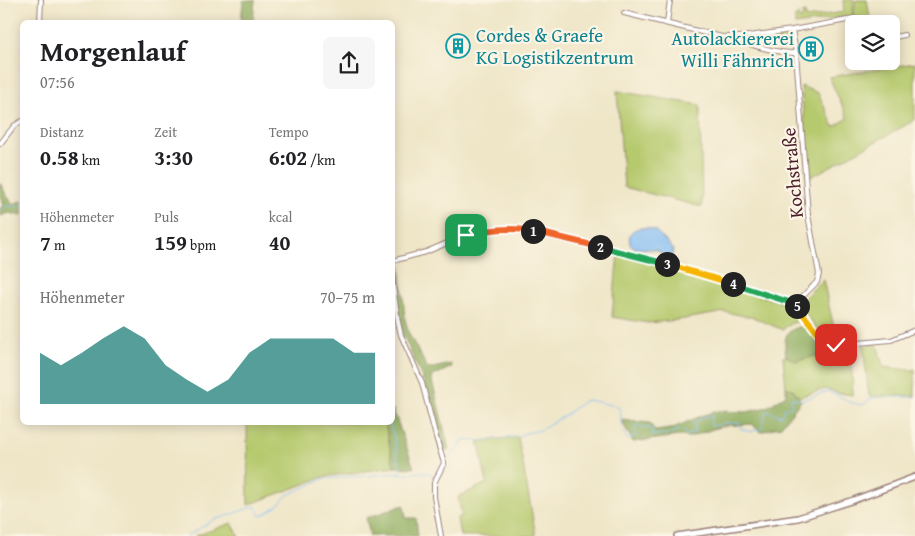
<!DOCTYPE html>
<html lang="de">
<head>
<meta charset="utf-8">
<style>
  body { margin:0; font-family:"Gentium Book Plus",serif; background:#f6f6f6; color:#202124; height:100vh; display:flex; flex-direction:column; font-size:19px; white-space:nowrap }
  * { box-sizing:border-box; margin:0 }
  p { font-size:16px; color:#757577 }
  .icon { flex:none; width:28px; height:28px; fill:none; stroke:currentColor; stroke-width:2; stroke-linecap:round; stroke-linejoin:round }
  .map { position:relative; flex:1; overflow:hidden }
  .panel { position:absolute; left:20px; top:20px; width:375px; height:405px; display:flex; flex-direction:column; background:#fff; border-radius:8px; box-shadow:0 2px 12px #0003 }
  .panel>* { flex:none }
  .controls { position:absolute; left:845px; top:15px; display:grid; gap:10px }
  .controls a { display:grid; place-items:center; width:55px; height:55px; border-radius:8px; background:#fff; box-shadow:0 2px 12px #0003; font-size:25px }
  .pin { position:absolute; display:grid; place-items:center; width:42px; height:42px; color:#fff; margin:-21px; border-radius:10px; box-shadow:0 2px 8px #0006 }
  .km { position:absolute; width:25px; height:25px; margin:-12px; border-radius:50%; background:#222; color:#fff; font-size:14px; line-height:25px; text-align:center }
  .round { display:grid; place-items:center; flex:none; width:52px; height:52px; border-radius:8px; background:#f6f6f6 }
  .overview { display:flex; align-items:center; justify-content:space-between; height:85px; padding:0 20px }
  h1 { font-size:28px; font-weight:700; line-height:38px }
  .stats { display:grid; grid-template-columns:repeat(3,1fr); gap:8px; height:85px; padding:5px 20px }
  .stats div { display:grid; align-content:center }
  .stats b { font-size:21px; font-weight:700 }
  .stats small { font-size:14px; font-weight:400 }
  .stats p { font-size:14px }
  .chart { height:140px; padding:10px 20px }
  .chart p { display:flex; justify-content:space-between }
  .chart svg { width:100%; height:90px; margin-top:5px; fill:#0f766e; opacity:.7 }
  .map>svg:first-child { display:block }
</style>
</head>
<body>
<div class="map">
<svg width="915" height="536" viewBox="0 0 915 536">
  <rect width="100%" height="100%" fill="#fcf5e5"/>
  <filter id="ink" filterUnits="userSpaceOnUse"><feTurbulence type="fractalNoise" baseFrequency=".02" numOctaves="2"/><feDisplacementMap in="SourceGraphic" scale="10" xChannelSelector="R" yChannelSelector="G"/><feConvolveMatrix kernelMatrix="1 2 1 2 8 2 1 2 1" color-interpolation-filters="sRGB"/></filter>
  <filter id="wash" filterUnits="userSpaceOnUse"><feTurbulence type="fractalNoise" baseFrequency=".0096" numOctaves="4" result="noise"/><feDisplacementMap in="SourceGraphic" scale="20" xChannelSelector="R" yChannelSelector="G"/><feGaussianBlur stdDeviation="1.12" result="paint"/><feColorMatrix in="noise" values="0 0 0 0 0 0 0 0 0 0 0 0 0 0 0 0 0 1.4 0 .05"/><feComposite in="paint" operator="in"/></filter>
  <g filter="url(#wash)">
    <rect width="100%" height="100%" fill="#efe6c8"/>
    <path fill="#b5c96d" stroke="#80744c" d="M 843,0 L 854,0 L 852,16 L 795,25 L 795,17 L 798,14 L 799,19 L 803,18 L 802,14 L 805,13 L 806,18 L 844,12 Z
      M 856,0 L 867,0 L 871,24 L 868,24 C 865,17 860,17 853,17 Z
      M 782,35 C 787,37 793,44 788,49 L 750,40 Z
      M 915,63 L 915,120 L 809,178 L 801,86 L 818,93 L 834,127 L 848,118 L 829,77 Z
      M 617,91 L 700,105 L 702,207 L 624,187 Z
      M 618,253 L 794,306 L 805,321 C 797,322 789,322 783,330 L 755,318 L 725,312 L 678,320 L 648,323 L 612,317 Z
      M 823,280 L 837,341 L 820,333 L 801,308 L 801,301 Z
      M 877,344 L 883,367 L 910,370 L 915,369 L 915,396 L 869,396 L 863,346 Z
      M 832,346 L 851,347 L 853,395 L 838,393 L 825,389 L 799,397 L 793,389 L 786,388 L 783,357 L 786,356 L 796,361 L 819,355 Z
      M 247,423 L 385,423 L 394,467 L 323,477 L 248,505 Z
      M 518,437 L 536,536 L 460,536 L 457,518 L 462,516 L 458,497 L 487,483 L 478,441 Z
      M 232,523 L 239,536 L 195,536 Z"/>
    <path fill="#90ad60" stroke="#6d6646" d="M 248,0 L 255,0 L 253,22 L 241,22 L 243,1 Z
      M 0,183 L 7,196 L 13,204 L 22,201 L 22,215 L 8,213 L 0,216 L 0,208 L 4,206 L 0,193 Z
      M 400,263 L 405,319 L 409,334 L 428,369 L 451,364 L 452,367 L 431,377 L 449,449 L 444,453 L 424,382 L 403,335 L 400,322 L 394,267 Z
      M 808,325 L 816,335 L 832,346 L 819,355 L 796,361 L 786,356 C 783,334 786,329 808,325 Z
      M 786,388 L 793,389 L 801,401 L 781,426 L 760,432 L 752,424 L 722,426 L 690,437 L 679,436 L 633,442 L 621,420 L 650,423 L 655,431 L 671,429 L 701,416 L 717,411 L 747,412 L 767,407 L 786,395 Z
      M 393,409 L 414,468 L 394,467 L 385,423 L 392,422 Z
      M 404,505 L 406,518 L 416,518 L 418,536 L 370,536 L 366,518 Z"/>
    <path fill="#82bdf4" stroke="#666e90" d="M 640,228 L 648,228 L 656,231 L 673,249 L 672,256 L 666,257 L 657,250 L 635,248 L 630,244 C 628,235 630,230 640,228 Z"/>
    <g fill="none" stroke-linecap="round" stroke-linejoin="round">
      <path stroke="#82bdf4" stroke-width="1" d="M 0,210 L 6,206 L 19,206 L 22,204
        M 389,422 L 393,433 L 401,473 C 409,477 415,471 423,472 C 427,472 432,475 436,477
        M 450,460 L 451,454 L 459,449 L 463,440 L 480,441 L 503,439 L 508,437 L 516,438 L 523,434 L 541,430 L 568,413 L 584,401 L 588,400 L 616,406 L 619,408 C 623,420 618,432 629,440 L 632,437 L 636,436 C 637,432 634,430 635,426 L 640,425 L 645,428 L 651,428 L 653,430 L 652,432 L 653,436 L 661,434 C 667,436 676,430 682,429 L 686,435 L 695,432 L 694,422 L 710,415 L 712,416 L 710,425 C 715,427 720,425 725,422 L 731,424 L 739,422 L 741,429 L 752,432 L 754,430 L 761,429 C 765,424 763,418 766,412 L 768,411 L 781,416 L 785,408 L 791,406 L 792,404 L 791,398 L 802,400 L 828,391 L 832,394 L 837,394 L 837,396 L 844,398 L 848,401 L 852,403 L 861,405 L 866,403 L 871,398 L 887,397 L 915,397
        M 442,475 L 450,465
        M 187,536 L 215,519 L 221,518 L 255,506 L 261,516 L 270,511 L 272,509 L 277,507 L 287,495 L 323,479 L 401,473"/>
    </g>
  </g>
  <g filter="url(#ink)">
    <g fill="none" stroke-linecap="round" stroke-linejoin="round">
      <g stroke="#9c827a" stroke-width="6">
        <path id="minor" d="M 624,13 L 722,37 L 741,37 L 792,30
          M 40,22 L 41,0
          M 667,23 L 670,0
          M 732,38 C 746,44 781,54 796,53
          M 891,38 L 904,35
          M 0,144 L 14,126 L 22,121
          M 392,261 L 426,252 L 466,235 L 476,232 L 499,229 L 518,229 L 596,246 L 666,264 L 795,304 L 819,335 L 836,345 L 891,340 L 915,330
          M 392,279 L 398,322 L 401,335 L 422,383 L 436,437 L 444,463 L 434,483 L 434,497 L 441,536
          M 795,304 L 817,282 L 819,274 L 808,215 L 796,53 L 792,30 L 853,19 L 859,20 L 864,24"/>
      </g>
      <g stroke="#9c827a" stroke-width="8">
        <path id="tertiary" d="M 677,536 L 798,518 L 854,500 L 915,477"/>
      </g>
      <use href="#minor" stroke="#fff" stroke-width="4"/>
      <use href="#tertiary" stroke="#fff" stroke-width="5"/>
    </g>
  </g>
  <g fill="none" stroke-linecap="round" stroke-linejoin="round" filter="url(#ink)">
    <g stroke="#fff" stroke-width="10">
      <path id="split-1" d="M 466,235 C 489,229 510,227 533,231"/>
    </g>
    <g stroke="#fff" stroke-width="10">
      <path id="split-2" d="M 533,231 L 600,247"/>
    </g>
    <g stroke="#fff" stroke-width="10">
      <path id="split-3" d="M 600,247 L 667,264"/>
    </g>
    <g stroke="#fff" stroke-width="10">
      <path id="split-4" d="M 667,264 L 733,284"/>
    </g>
    <g stroke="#fff" stroke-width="10">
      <path id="split-5" d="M 733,284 L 795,304 L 797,306"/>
    </g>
    <g stroke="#fff" stroke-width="10">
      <path id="split-6" d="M 797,306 L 819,335 L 836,345"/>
    </g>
    <use href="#split-1" stroke="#f0652b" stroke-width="6"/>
    <use href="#split-2" stroke="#f0652b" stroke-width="6"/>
    <use href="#split-3" stroke="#22a559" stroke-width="6"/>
    <use href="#split-4" stroke="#f5b400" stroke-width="6"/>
    <use href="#split-5" stroke="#22a559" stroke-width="6"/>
    <use href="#split-6" stroke="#f5b400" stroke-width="6"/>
  </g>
  <defs>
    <g id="building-ring" transform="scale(1.25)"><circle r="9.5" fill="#fcf5e5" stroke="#0f9aa8" stroke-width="1.5"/><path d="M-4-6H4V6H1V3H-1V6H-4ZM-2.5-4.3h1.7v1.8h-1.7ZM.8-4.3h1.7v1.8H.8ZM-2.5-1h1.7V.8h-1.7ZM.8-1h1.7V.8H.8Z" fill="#0f9aa8"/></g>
  </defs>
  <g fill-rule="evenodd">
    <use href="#building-ring" x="458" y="46"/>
    <use href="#building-ring" x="811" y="49"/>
  </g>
  <g text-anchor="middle" stroke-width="4.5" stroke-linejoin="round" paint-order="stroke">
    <g font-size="19" fill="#0d838f" stroke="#fcf5e5" text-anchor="start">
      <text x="476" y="42">Cordes &amp; Graefe<tspan x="476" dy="22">KG Logistikzentrum</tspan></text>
      <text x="794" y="45" text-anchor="end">Autolackiererei<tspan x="794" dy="22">Willi Fähnrich</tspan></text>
    </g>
    <g font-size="19" fill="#4a1f2b" stroke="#fcf5e5">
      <text transform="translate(792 173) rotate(-95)" y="7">Kochstraße</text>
    </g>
  </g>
</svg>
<div class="controls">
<a><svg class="icon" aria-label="layers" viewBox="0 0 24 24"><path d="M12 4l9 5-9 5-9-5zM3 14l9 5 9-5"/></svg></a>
</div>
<div class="pin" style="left:466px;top:235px;background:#1e9e55"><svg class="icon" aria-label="arrive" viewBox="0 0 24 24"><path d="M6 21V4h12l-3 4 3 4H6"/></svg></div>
<div class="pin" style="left:836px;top:345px;background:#d93025"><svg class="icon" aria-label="check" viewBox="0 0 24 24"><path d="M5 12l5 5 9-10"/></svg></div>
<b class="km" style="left:533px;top:231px">1</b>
<b class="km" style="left:600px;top:247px">2</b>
<b class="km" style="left:667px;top:264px">3</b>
<b class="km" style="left:733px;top:284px">4</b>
<b class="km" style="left:797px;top:306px">5</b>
<section class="panel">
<div class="overview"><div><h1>Morgenlauf</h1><p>07:56</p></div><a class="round"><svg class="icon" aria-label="share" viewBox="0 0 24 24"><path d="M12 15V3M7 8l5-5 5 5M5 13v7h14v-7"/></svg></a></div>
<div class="stats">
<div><p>Distanz</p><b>0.58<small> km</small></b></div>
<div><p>Zeit</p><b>3:30</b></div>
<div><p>Tempo</p><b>6:02<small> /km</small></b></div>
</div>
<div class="stats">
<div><p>Höhenmeter</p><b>7<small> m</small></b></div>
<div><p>Puls</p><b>159<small> bpm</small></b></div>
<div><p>kcal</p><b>40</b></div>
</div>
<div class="chart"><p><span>Höhenmeter</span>70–75 m</p>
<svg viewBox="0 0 160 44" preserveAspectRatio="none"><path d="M0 44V19L10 25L20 19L30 12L40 6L50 12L60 25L70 32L80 38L90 32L100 19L110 12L120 12L130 12L140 12L150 19L160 19V44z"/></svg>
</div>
</section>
</div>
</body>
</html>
